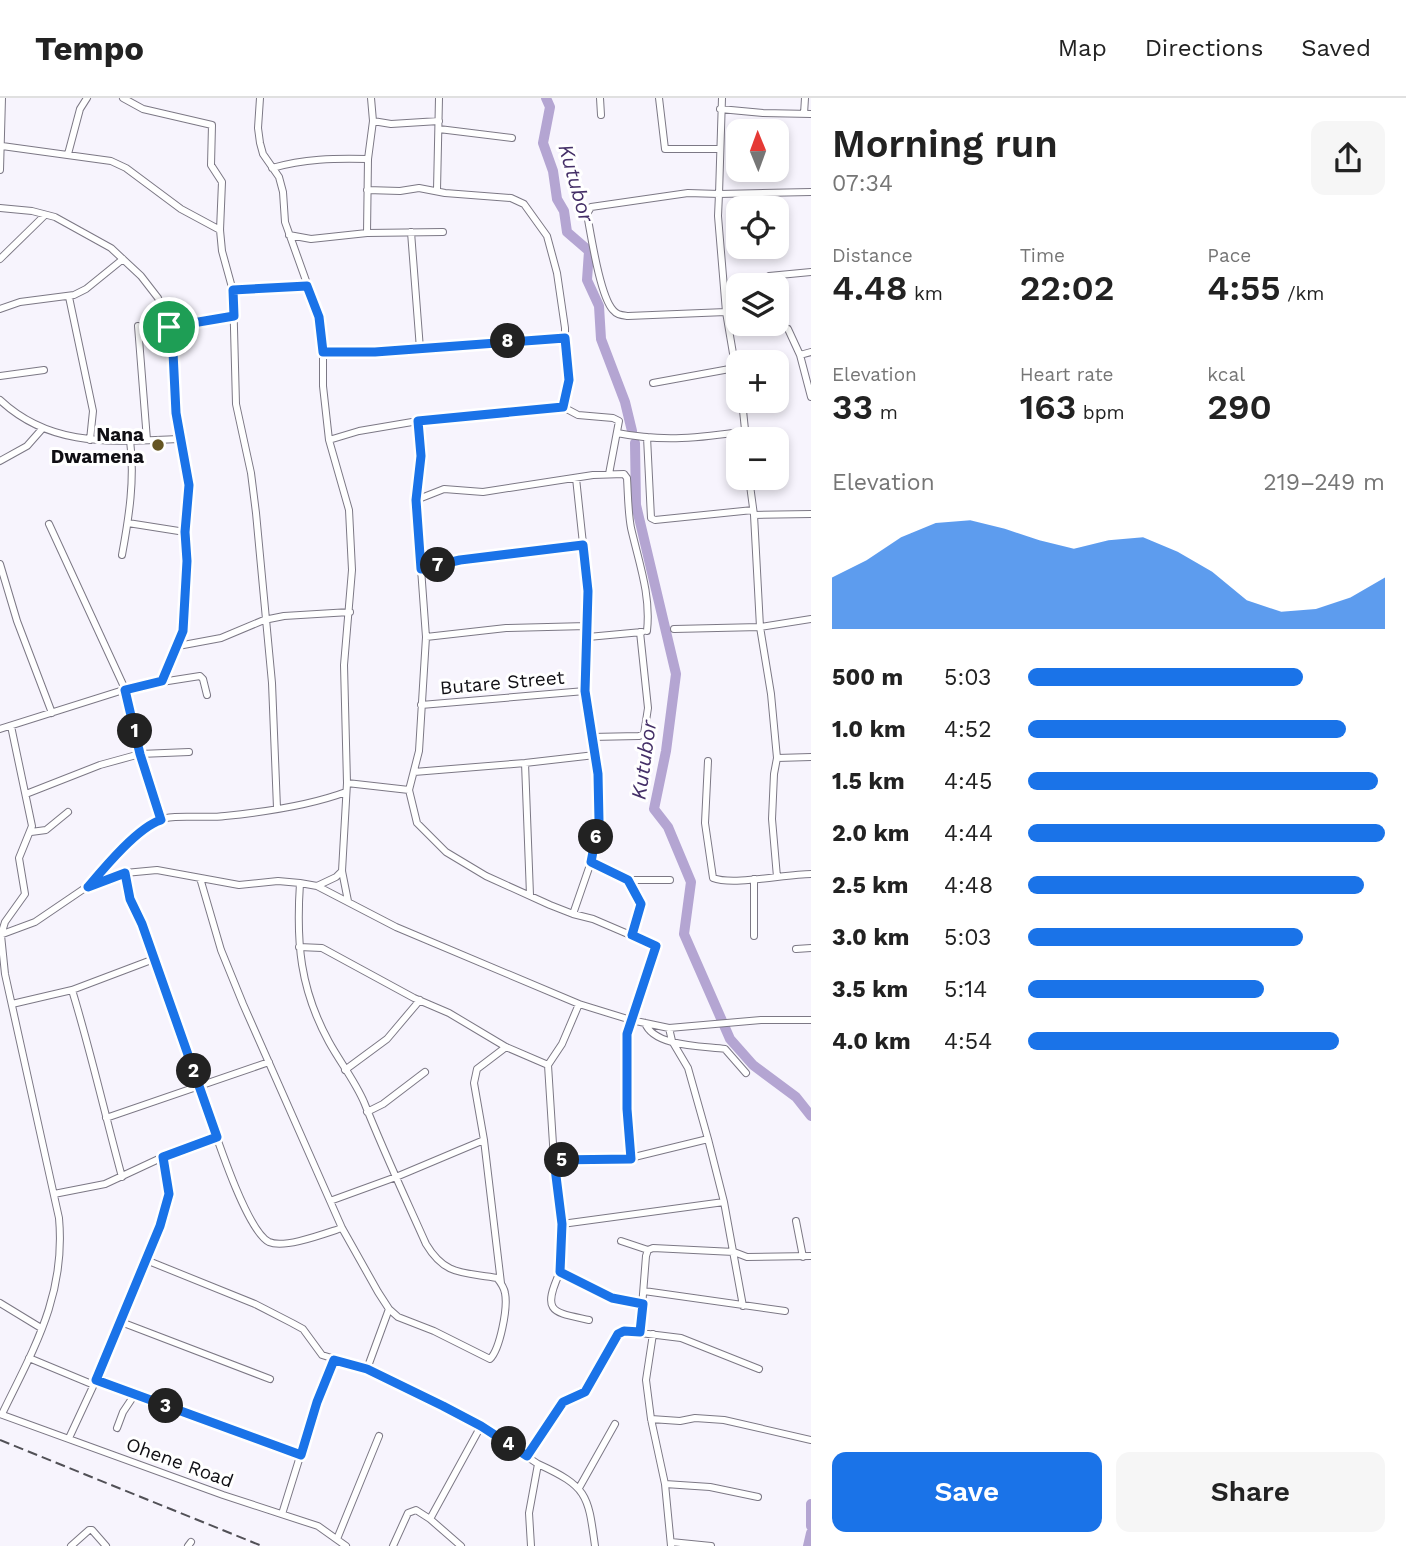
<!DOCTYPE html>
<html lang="en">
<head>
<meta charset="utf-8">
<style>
  body { margin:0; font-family:"Work Sans",sans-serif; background:#f6f6f6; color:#222; height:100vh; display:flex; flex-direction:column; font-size:26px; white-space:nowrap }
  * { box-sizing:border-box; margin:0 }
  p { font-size:23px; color:#767676 }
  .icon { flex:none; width:38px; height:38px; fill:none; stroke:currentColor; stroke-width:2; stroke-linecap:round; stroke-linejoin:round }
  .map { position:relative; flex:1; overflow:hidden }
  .details { display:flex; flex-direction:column; background:#fff; width:595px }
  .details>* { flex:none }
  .needle { width:46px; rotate:359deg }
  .fabs { position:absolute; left:726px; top:21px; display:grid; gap:14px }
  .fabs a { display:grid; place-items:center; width:63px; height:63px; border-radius:14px; background:#fff; box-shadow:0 4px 10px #0003; font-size:35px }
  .pin { position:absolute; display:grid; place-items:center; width:60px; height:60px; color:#fff; margin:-30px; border:4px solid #fff; border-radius:50%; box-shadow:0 2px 7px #0007 }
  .km { position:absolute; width:35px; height:35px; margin:-18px; border-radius:50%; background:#222; color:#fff; font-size:19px; line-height:35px; text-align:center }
  .round { display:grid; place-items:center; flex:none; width:74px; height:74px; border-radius:14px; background:#f6f6f6 }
  .head { display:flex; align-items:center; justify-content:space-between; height:119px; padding:0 21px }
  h1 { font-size:38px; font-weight:600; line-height:52px }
  .figures { display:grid; grid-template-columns:repeat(3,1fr); gap:10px; height:119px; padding:7px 21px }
  .figures div { display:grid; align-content:center }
  .figures b { font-size:35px; font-weight:600 }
  .figures small { font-size:19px; font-weight:400 }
  .figures p { font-size:19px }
  .chart { height:196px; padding:14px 21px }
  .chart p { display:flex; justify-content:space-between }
  .chart svg { width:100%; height:126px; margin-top:7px; fill:#1a73e8; opacity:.7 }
  .cta { display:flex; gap:14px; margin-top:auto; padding:14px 21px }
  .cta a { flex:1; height:80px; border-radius:14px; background:#1a73e8; color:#fff; font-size:28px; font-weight:600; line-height:80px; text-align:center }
  .cta a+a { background:#f6f6f6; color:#222 }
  ul { padding:0 21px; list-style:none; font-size:23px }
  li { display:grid; grid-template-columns:112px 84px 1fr; align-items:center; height:52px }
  li i { height:18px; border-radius:9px; background:#1a73e8 }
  header { display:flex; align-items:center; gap:42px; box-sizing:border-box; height:98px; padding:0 35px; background:#fff; border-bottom:2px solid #e0e0e0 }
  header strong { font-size:33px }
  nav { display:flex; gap:38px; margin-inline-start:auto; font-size:24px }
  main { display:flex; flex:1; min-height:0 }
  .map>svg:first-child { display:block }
</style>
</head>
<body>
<header>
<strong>Tempo</strong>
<nav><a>Map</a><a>Directions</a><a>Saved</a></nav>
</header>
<main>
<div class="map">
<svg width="811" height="1448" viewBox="0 0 811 1448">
  <rect width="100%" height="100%" fill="#f7f4fd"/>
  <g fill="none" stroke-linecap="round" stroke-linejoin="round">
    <path stroke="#b4a5d2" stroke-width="10" d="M 546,0 L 550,9 L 543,45 L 553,73 L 557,101 L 564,113 L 567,134 L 589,153 L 587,182 L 599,208 L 601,241 L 625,304 L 632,333
      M 635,345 L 636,407 L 676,576 L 666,653 L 654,711 L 668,729 L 691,784 L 684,836 L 730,941 L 753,967 L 796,999 L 811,1018
      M 811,1406 L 811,1428
      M 808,1448 L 811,1435"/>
    <g stroke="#7c7885" stroke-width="8">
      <path id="street" d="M 123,0 L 143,11 L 212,27 L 211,67 L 222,84 L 220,132 L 222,153 L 233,193 L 236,306 L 251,375 L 256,415 L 272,585 L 277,710
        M 260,0 L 258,30 L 260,45 L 263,56 L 279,79 L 283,94 L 285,124 L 319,219 L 323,254 L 323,288 L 329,342 L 349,412 L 352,472 L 344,567 L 347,685 L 342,773 L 348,803
        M 600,0 L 601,17
        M 659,0 L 665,51 L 720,51
        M 722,0 L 719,96 L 811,94
        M 720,11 L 763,15 L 811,16
        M 804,16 L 805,0
        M 373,23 L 391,26 L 439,23
        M 439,31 L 512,40
        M 2,48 L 111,63 L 126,70 L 181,111 L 220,132
        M 68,56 L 80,11 L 87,0
        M 272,70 C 304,61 334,60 368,61
        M 0,72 L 2,0
        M 367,92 L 400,93 L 419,90 L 445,95 L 511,100 L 524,106 L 547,138 L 557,175 L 565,230 L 565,249 L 569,267 L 568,290 L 563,309
        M 437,92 L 439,0
        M 0,110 L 32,113 L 55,119 L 111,150 L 141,178 L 158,200 L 169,229 L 173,254 L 176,315 L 189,387 L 185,434 L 187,463 L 183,533 L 162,583
        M 411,134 L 420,251
        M 367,135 L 443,134
        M 289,137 L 311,141 L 367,135 L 368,61 L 373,23 L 371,0
        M 0,161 L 45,117
        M 772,187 L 769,178 L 811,174
        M 233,193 L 307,188
        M 69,199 L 93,313 L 90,342
        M 777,203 L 777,204
        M 0,211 L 20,204 L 74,197 L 86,191 L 123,161
        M 726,214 L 628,218 C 621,217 617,217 613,212 C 600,198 591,137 587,116 L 591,109 L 688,95 L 719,96 L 718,118 L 726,214 L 738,285
        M 138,228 L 147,342
        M 169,229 L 234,218
        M 788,231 L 800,257 L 811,299
        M 323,254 L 375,254 L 565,240
        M 800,257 L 811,254
        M 0,278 L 44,272
        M 653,285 L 735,270
        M 0,302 C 52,351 115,343 181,341
        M 742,303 L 746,341
        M 418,323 L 421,358 L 416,402 L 426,539 L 419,653 L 409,692 L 417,725 L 446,754 L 486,778 L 550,807 L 573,816 L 593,821 L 656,848 L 627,936 L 627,1011 L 631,1061
        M 617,335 C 662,344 701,340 746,333
        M 647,339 L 651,420 L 655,422 L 753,412
        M 329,342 L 359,333 L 418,323 L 563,309 L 578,317 L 613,320 L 619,323 L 609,376
        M 0,363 L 27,348 L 42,331
        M 749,380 L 754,417 L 760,529 L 771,596 L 777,660 L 774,676 L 772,721 L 777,779
        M 416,402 L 444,391 L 483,394 L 593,377 L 624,376 L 627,380 C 628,396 628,414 631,430 C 639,465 651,497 647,533
        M 754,417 L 811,416
        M 128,425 L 185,434
        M 49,426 L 125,591 L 140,656 L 161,722
        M 122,457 C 129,419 135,381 130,342
        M 0,466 L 17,523 L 52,615
        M 421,471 L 460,462 L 583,447
        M 674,531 L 760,529 L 811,521
        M 426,539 L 506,530 L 587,528
        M 588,539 L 642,534
        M 178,548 L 221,540 L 264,522 L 284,518 L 350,514
        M 421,607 L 585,593
        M 0,631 L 136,588 L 200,578 L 203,581 L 207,597
        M 591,639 L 639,638 L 644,636 L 648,610 L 640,534
        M 777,660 L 811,659
        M 708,663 L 705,725 L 713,780 C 733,788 786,776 811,776
        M 525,665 L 530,797
        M 414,674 L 525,665 L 595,657
        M 347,685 L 409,692
        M 26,696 L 100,667 L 140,656 L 189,654
        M 31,734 L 46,732 L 68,714
        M 591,764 L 628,782 L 670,782
        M 125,775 L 129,801 L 142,826 C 161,880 180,934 199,988 C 210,1018 244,1131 269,1144 C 285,1151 326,1135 342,1130
        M 200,780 L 221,852 L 243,906 L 342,1130 L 378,1194 L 389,1211 L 398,1219 L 434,1233 L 490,1261 C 500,1251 508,1210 505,1195 C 504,1189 501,1185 497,1180 C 463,1174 445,1178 426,1146 C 405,1099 383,1052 364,1004 C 355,983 340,964 329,944 C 300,891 296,845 300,785
        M 754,781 L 754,838
        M 628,782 L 641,806 L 632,837
        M 90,787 C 103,770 136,731 155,723 C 175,715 203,721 225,718 C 265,714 308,708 346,694
        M 317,788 L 336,779 L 342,773
        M 573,816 L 591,764 L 599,723 L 598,676 L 585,593 L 588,493 L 576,380
        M 0,837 L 35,824 L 88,788 L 125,775 L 157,772 L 239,787 L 278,783 L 300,785 L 317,788 L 396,829 L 579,906 L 631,922 L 669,930 L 761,922 L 811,922
        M 299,849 L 322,850 L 414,900 L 449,915 L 506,949 L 548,967
        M 796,851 L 811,850
        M 72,892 C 91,954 105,1017 122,1079
        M 12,906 L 72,892 L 154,861
        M 579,906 L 562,946 L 548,967 L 554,1062 L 562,1126 L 559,1170 L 564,1178 L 600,1195 L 612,1200 L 643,1206
        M 645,925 C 654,949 703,948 725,951 L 746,975
        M 669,930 L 672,943 L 688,970 L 708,1041 L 724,1104 L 743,1208
        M 345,972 L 387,941 L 420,902
        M 367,1014 L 383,1006 L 425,974
        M 106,1020 L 269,964
        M 554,1062 L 622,1062 L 708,1041
        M 54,1096 L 105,1086 L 163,1059 L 217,1039
        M 330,1103 L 396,1079 L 484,1042
        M 796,1123 L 803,1159
        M 562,1126 L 724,1104
        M 621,1143 L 648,1152
        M 146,1162 L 255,1206 L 292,1225 L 303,1231 L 322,1257 L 367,1271 L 443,1308 L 481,1328 L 538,1366 L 529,1415 L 531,1448
        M 560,1174 C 541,1215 553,1214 589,1222
        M 501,1185 L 484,1042 L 474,985 L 477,971 L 506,949
        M 644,1193 L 785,1213
        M 0,1205 L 41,1230
        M 121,1224 L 270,1281
        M 640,1234 L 646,1158 L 648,1152 L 653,1150 L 734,1154 L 747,1159 L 811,1158
        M 653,1236 L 646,1282 L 651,1321 L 665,1386 L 671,1448
        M 29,1260 L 94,1287
        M 367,1271 L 389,1211
        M 96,1282 L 301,1357
        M 0,1316 L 223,1397 L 318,1428 L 346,1448
        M 2,1316 C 34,1250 66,1197 59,1120 L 5,876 L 1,837 L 5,824 L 25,796 L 19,760 L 32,728 L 11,628
        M 651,1321 L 680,1323 L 695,1320 L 724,1322 L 811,1342
        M 117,1330 L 123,1314 L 135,1296
        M 69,1340 L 96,1282 L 160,1128 L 169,1096 L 169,1084 L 163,1059
        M 528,1358 L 563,1304 L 585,1294 L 615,1239 L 624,1233 L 681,1240 L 759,1271
        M 538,1366 C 588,1389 588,1397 595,1448
        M 665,1386 L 710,1389 L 758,1399
        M 579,1390 L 615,1326
        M 282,1416 L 317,1304 L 334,1262
        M 430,1421 L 481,1328
        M 337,1441 L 379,1338
        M 671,1444 L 711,1448
        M 71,1448 L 89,1432 L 92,1432 L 106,1448
        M 188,1448 L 191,1444
        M 393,1448 L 408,1415 L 416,1412 L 430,1421 L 461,1448"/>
    </g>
    <use href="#street" stroke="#fff" stroke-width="6"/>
    <path stroke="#515056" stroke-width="2" stroke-dasharray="10 5" stroke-linecap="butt" d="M 0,1342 L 262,1448"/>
  </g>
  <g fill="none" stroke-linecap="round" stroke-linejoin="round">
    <g stroke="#fff" stroke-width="14">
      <path id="route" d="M 307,188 L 319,219 L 323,254 L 375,254 L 565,240 L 569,282 L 563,309 L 418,323 L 421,358 L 416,402 L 421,471 L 460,462 L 583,447 L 588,493 L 585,593 L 598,676 L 599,723 L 591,764 L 628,782 L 641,806 L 632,837 L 656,848 L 627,936 L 627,1011 L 631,1061 L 554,1062 L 562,1126 L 560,1174 L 612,1200 L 643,1206 L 640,1234 L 624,1233 L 618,1236 L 585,1294 L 563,1304 L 527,1358 L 481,1328 L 443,1308 L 367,1271 L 334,1262 L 317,1304 L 301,1357 L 96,1282 L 160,1128 L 169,1096 L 163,1059 L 217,1039 L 142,826 L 130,801 L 125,775 L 88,789 C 104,770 138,729 161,722 L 140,656 L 125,592 L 162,583 L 183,533 L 187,463 L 185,434 L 189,387 L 176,315 L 173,254 L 169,229 L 234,218 L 233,192 Z"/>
    </g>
    <use href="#route" stroke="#1a73e8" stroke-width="9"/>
  </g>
  <circle fill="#655522" stroke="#fff" stroke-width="2.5" cx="158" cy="347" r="7"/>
  <g text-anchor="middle" stroke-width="6" stroke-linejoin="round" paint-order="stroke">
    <g font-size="19" font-weight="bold" fill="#100f14" stroke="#fff" text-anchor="end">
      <text x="144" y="343">Nana<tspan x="144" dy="22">Dwamena</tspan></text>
    </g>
    <g font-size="19" fill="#100f14" stroke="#fff">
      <text transform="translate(502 584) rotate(-5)" y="7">Butare Street</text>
      <text transform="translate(180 1364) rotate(20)" y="7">Ohene Road</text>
    </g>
    <g font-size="21" font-style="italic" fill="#442f67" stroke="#fff">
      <text transform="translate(576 85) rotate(74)" y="7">Kutubor</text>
      <text transform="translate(644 662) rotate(-82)" y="7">Kutubor</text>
    </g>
  </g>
</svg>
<div class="fabs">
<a><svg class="needle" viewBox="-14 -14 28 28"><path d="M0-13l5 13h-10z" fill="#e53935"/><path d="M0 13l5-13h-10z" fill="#767676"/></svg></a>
<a><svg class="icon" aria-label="locate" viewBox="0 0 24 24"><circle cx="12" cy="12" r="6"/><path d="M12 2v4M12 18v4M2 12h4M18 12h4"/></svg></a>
<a><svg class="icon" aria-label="layers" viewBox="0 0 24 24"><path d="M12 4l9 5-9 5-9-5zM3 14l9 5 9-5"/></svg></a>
<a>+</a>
<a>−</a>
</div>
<div class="pin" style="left:169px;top:229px;background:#1e9e55"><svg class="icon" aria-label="arrive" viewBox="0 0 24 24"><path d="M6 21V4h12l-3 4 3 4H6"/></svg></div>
<b class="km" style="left:135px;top:633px">1</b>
<b class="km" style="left:194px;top:973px">2</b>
<b class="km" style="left:166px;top:1308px">3</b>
<b class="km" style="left:509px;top:1346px">4</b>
<b class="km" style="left:562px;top:1062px">5</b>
<b class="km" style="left:596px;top:739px">6</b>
<b class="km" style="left:438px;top:467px">7</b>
<b class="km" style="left:508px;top:243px">8</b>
</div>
<section class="details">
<div class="head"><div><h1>Morning run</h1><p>07:34</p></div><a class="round"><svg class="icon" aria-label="share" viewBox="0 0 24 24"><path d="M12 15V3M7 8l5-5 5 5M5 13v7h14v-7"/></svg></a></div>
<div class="figures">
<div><p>Distance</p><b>4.48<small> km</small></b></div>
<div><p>Time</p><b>22:02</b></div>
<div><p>Pace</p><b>4:55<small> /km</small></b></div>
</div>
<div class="figures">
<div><p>Elevation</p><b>33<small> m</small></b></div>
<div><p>Heart rate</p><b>163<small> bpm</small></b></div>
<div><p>kcal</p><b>290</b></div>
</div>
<div class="chart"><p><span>Elevation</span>219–249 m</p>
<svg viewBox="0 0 160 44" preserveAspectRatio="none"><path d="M0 44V26L10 20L20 12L30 7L40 6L50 9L60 13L70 16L80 13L90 12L100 17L110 24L120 34L130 38L140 37L150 33L160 26V44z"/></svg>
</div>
<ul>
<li><b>500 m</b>5:03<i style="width:77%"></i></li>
<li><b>1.0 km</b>4:52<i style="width:89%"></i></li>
<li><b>1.5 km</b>4:45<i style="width:98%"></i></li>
<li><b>2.0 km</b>4:44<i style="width:100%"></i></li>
<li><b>2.5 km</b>4:48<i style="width:94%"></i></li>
<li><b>3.0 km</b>5:03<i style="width:77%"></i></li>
<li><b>3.5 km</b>5:14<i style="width:66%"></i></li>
<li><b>4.0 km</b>4:54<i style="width:87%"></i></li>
</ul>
<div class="cta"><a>Save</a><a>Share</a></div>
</section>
</main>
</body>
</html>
